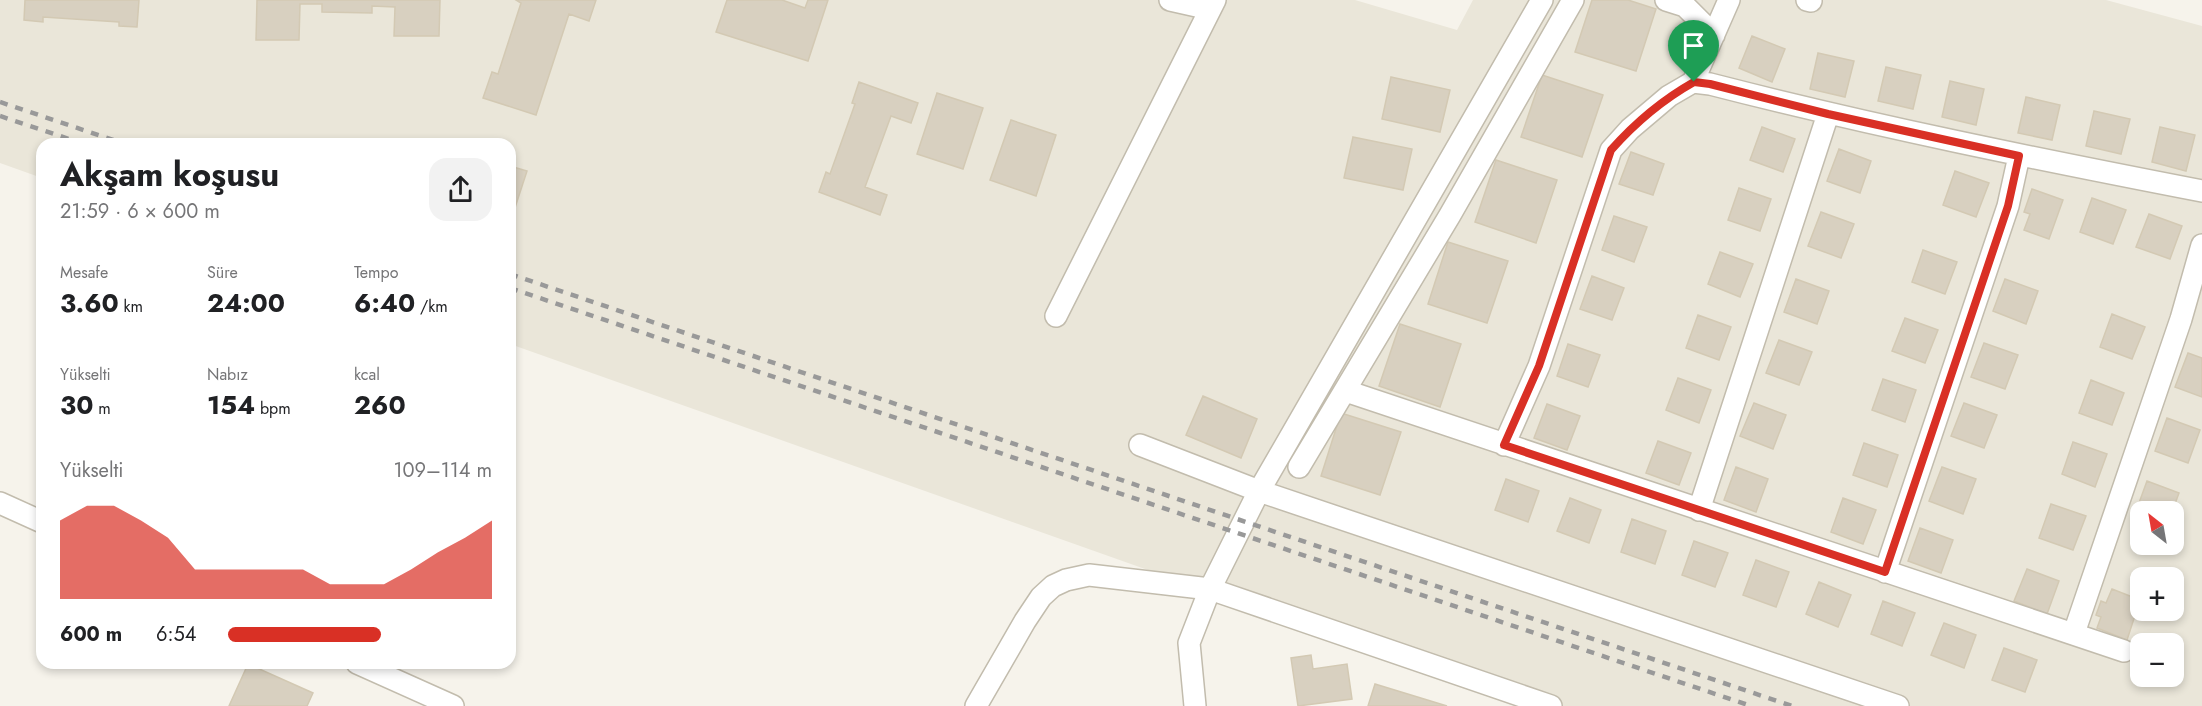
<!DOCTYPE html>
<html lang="tr">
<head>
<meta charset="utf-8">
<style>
  body { margin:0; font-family:Jost,sans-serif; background:#f2f2f2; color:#202124; height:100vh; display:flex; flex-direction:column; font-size:22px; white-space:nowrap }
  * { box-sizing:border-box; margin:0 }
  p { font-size:20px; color:#757577 }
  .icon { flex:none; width:33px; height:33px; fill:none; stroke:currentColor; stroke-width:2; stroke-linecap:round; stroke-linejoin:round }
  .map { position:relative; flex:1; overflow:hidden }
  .side { position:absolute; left:36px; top:138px; width:480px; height:531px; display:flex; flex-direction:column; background:#fff; border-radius:18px; box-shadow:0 3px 9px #0003 }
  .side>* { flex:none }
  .needle { width:39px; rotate:329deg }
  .controls { position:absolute; left:2130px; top:501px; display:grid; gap:12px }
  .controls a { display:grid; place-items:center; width:54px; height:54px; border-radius:12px; background:#fff; box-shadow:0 3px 9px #0003; font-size:30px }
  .pin { position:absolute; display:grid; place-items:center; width:51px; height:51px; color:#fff; margin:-62px -26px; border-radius:50% 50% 50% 0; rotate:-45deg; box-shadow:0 0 6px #0007 }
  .pin .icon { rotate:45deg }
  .round { display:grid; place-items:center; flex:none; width:63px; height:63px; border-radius:18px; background:#f2f2f2 }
  .head { display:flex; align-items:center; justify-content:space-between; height:102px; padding:0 24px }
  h1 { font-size:33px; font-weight:700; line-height:45px }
  .figures { display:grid; grid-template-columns:repeat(3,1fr); gap:9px; height:102px; padding:6px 24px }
  .figures div { display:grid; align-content:center }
  .figures b { font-size:26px; font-weight:700 }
  .figures small { font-size:16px; font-weight:400 }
  .figures p { font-size:16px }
  .chart { height:168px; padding:12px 24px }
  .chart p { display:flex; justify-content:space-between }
  .chart svg { width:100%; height:108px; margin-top:6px; fill:#d93025; opacity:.7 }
  ul { padding:0 24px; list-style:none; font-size:20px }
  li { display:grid; grid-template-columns:96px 72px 1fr; align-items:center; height:45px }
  li i { height:15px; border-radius:8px; background:#d93025 }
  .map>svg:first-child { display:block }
</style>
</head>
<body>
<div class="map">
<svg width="2202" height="706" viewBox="0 0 2202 706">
  <rect width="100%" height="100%" fill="#f6f3eb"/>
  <path fill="#eae6d9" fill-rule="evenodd" d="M 0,0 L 1355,0 L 1457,30 L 1473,0 L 2106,0 L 2202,26 L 2202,706 L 1532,706 L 510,344 L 510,144 L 42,144 L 42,178 L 0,163 ZM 2140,512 L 2174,512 L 2174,544 L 2140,544 ZM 2140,578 L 2174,578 L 2174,610 L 2140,610 ZM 2140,644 L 2174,644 L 2174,676 L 2140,676 Z"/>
  <path fill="#d8d0c0" stroke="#d3c9b3" stroke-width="1.5" d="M 25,0 L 139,0 L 137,27 L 119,26 L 119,22 L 43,17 L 43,22 L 24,20 Z
    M 257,0 L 440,0 L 439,36 L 394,36 L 395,7 L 372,6 L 372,13 L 322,12 L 322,4 L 300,4 L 299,40 L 256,40 Z
    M 516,0 L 596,0 L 589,21 L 569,14 L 536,115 L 483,98 L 492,72 L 498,74 L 521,3 Z
    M 727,0 L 782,0 L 805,8 L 808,0 L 828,0 L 808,61 L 716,32 Z
    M 1592,0 L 1628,0 L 1656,9 L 1636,71 L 1575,52 Z
    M 1752,36 L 1785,49 L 1772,82 L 1739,68 Z
    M 1818,53 L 1854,61 L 1845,97 L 1810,89 Z
    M 1886,67 L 1921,75 L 1913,109 L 1878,101 Z
    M 1542,75 L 1603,95 L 1582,157 L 1521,137 Z
    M 1391,77 L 1450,90 L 1440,132 L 1382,119 Z
    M 1950,81 L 1984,89 L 1976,125 L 1942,117 Z
    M 859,82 L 918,103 L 911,123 L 891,116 L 865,187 L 887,195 L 880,215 L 819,192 L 826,172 L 830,174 L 855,104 L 852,103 Z
    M 937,93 L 983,108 L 963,169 L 917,154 Z
    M 2026,97 L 2060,105 L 2052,140 L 2018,133 Z
    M 2094,111 L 2130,119 L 2121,154 L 2086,146 Z
    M 1011,120 L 1056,135 L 1036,196 L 990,180 Z
    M 1762,127 L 1795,139 L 1783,172 L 1750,160 Z
    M 2160,127 L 2195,135 L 2186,171 L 2152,162 Z
    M 1353,137 L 1412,149 L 1403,190 L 1344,178 Z
    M 1839,149 L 1871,161 L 1860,193 L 1827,181 Z
    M 1631,152 L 1664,164 L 1653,195 L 1619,184 Z
    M 1496,160 L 1557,180 L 1536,243 L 1475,222 Z
    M 510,166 L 527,171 L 510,223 Z
    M 1955,171 L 1989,183 L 1976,217 L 1943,205 Z
    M 1739,188 L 1771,199 L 1760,231 L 1728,220 Z
    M 2032,189 L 2063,200 L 2049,239 L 2024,230 L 2030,214 L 2024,212 Z
    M 2092,198 L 2126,210 L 2113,244 L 2080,232 Z
    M 1821,212 L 1854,224 L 1841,258 L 1808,246 Z
    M 2149,214 L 2182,226 L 2170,259 L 2136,247 Z
    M 1614,216 L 1647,227 L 1634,262 L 1602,250 Z
    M 1448,242 L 1508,261 L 1487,323 L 1428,304 Z
    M 1923,250 L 1957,262 L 1945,294 L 1912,282 Z
    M 1720,252 L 1753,264 L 1740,297 L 1708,284 Z
    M 1592,276 L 1624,288 L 1612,320 L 1580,309 Z
    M 1796,279 L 1829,291 L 1817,324 L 1784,312 Z
    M 2005,279 L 2038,291 L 2026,324 L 1993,311 Z
    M 2112,314 L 2145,327 L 2132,359 L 2100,347 Z
    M 1698,315 L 1731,327 L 1719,360 L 1686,348 Z
    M 1905,318 L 1938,330 L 1925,363 L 1892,351 Z
    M 1400,324 L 1461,344 L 1440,407 L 1379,386 Z
    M 1779,340 L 1812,352 L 1799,385 L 1766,373 Z
    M 1984,343 L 2018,355 L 2005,389 L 1971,377 Z
    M 1568,344 L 1600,355 L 1588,387 L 1557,376 Z
    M 2188,353 L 2202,358 L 2202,397 L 2175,387 Z
    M 1678,378 L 1711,390 L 1699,423 L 1666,410 Z
    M 1883,379 L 1916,390 L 1905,422 L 1872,410 Z
    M 2091,380 L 2124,393 L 2112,425 L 2079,413 Z
    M 1203,396 L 1257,419 L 1241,458 L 1186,435 Z
    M 1754,403 L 1786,415 L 1773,449 L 1740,436 Z
    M 1964,403 L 1997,415 L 1984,448 L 1951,436 Z
    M 1547,404 L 1580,416 L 1567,450 L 1534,438 Z
    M 1341,413 L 1401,432 L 1380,495 L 1321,476 Z
    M 2167,418 L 2200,430 L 2188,463 L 2155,451 Z
    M 1658,441 L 1691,453 L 1679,485 L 1646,473 Z
    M 2073,442 L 2107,454 L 2095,487 L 2062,474 Z
    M 1864,443 L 1898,455 L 1887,487 L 1853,475 Z
    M 1736,467 L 1768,479 L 1756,512 L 1724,500 Z
    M 1942,467 L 1976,479 L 1963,514 L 1929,501 Z
    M 1506,479 L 1539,491 L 1528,522 L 1495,510 Z
    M 2147,481 L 2179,493 L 2172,512 L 2140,512 L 2140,516 L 2135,514 Z
    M 1570,498 L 1601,510 L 1589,543 L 1557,531 Z
    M 1843,498 L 1876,510 L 1863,544 L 1831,532 Z
    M 2051,504 L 2086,516 L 2073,550 L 2039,538 Z
    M 1632,519 L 1666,531 L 1655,564 L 1621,552 Z
    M 1920,528 L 1953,540 L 1941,573 L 1908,561 Z
    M 1694,541 L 1728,553 L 1715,587 L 1682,575 Z
    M 1756,560 L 1789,572 L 1776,607 L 1743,595 Z
    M 2027,569 L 2059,581 L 2047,614 L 2014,601 Z
    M 1819,582 L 1851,595 L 1838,627 L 1806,614 Z
    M 2112,589 L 2140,600 L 2127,640 L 2097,628 L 2101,617 L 2096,615 L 2101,601 L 2106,603 Z
    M 1883,601 L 1915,613 L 1902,646 L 1871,634 Z
    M 1944,623 L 1976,635 L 1964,668 L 1931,655 Z
    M 2004,648 L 2037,660 L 2025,692 L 1992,680 Z
    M 1311,655 L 1313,669 L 1347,664 L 1352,699 L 1298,706 L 1291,658 Z
    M 248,664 L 313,693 L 307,706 L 229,706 Z
    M 1375,684 L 1447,706 L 1368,706 Z"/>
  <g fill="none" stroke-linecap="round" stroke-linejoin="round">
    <g stroke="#c2bcad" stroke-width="24">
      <path id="minor" d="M 1170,0 L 1210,9
        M 1666,0 L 1685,6 L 1714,35
        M 1807,0 L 1811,1
        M 1693,82 L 1710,84 C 1873,126 2037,159 2202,191
        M 1056,316 L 1215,0
        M 1346,391 L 2124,651
        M 1140,445 L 1259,491 L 1898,706
        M 1504,445 L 1539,366 L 1611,150 L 1630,129 L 1669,96 L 1693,82 L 1729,0
        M 1299,467 L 1450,215 L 1573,0
        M 0,503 L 42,522
        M 1699,510 L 1828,114
        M 1885,572 L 2008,206 L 2019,156
        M 2074,633 L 2181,319 L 2202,245
        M 357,663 L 453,706
        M 976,706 L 1025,621 L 1041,597 L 1053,586 L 1066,580 L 1089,575 L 1210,589 L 1551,706
        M 1195,706 L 1189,643 L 1210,589 L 1259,491 L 1542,0"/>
    </g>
    <use href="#minor" stroke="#fff" stroke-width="21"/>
    <path stroke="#999" stroke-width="4.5" stroke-dasharray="8 8" stroke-linecap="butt" d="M 0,102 L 125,144
      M 0,116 L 84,144
      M 510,274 L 1792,706
      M 510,288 L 1751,706"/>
  </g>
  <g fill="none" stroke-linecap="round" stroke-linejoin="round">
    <g stroke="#fff" stroke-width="12">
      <path id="route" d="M 1694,82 L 1710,84 L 1828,114 L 2019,156 L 2008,206 L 1885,572 L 1504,445 L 1539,366 L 1611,150 C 1635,123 1662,100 1694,82 Z"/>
    </g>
    <use href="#route" stroke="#d93025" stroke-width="8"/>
  </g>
</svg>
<div class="controls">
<a><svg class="needle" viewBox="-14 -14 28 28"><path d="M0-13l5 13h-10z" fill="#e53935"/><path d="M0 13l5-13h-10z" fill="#757577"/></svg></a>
<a>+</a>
<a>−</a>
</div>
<div class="pin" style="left:1694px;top:82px;background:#1e9e55"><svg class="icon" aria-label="arrive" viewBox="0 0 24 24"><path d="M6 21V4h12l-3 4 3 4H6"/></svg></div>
<section class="side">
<div class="head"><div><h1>Akşam koşusu</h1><p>21:59 · 6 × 600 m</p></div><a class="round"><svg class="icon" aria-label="share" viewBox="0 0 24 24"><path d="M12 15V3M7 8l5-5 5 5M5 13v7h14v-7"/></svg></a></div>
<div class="figures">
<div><p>Mesafe</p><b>3.60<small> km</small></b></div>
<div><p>Süre</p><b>24:00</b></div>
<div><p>Tempo</p><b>6:40<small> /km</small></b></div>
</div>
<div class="figures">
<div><p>Yükselti</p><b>30<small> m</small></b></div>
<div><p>Nabız</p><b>154<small> bpm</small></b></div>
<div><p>kcal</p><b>260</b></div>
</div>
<div class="chart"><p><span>Yükselti</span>109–114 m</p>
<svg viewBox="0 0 160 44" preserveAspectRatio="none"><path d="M0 44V12L10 6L20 6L30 12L40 19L50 32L60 32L70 32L80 32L90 32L100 38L110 38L120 38L130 32L140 25L150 19L160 12V44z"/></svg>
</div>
<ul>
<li><b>600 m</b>6:54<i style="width:58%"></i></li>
</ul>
</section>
</div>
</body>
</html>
